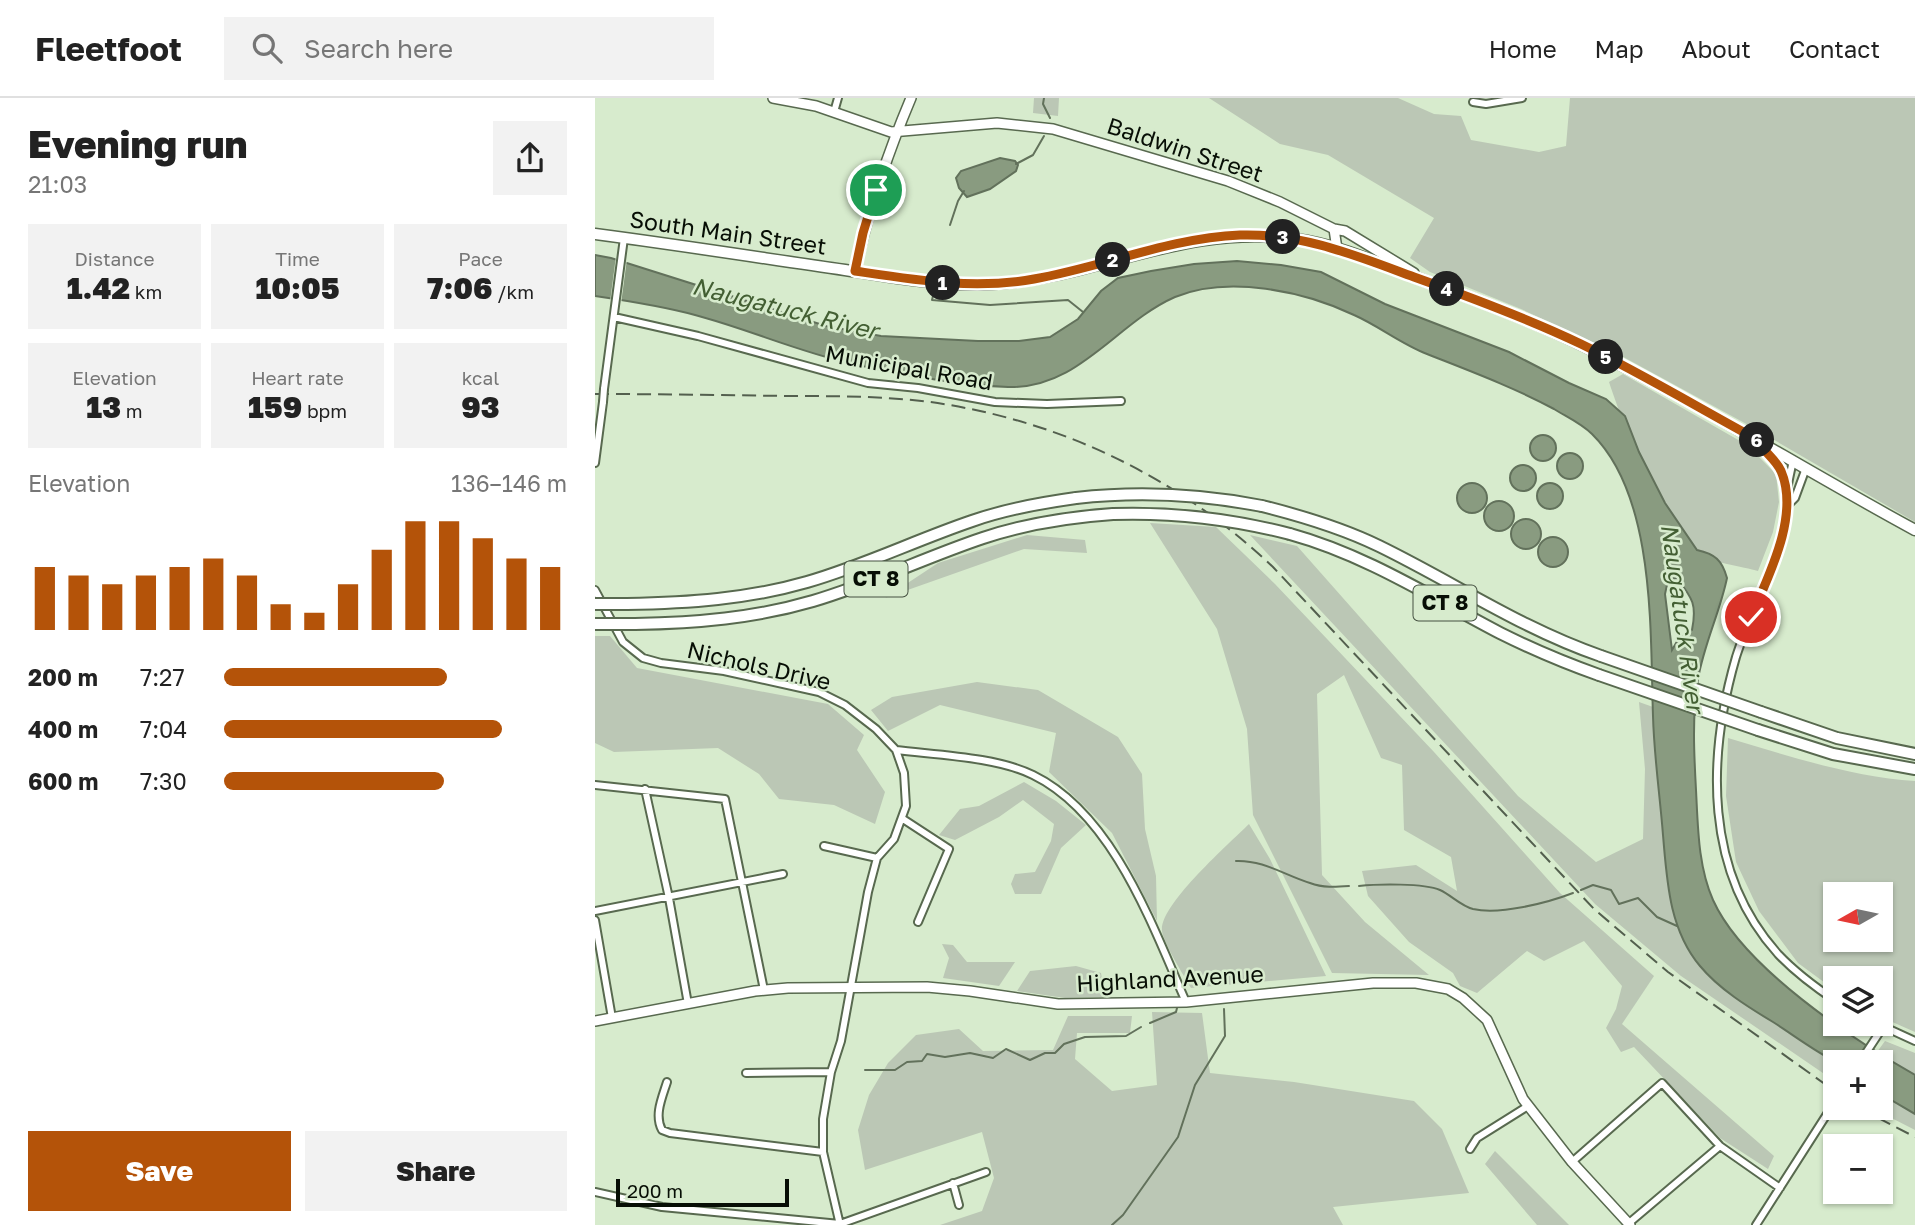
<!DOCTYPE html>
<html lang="en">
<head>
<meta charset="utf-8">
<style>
  body { margin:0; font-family:"Golos Text",sans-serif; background:#f2f2f2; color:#222; height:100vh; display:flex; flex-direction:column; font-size:26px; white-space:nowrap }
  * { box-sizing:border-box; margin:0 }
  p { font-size:23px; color:#767676 }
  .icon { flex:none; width:38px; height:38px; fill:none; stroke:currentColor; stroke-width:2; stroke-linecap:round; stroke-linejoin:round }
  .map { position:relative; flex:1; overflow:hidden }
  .panel { display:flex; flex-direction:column; background:#fff; width:595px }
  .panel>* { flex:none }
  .needle { width:46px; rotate:261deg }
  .controls { position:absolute; left:1228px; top:784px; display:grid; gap:14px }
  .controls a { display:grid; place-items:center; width:70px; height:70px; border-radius:0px; background:#fff; box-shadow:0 2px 5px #0004; font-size:35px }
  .scale { position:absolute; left:21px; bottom:18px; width:173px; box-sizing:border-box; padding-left:7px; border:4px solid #070e05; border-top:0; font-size:19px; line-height:24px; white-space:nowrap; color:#070e05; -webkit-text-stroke:5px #d7ebcd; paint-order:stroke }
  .pin { position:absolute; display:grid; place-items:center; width:60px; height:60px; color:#fff; margin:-30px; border:4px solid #fff; border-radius:50%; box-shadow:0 2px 7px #0007 }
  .km { position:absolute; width:35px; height:35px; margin:-18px; border-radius:50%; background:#222; color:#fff; font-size:19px; line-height:35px; text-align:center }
  .round { display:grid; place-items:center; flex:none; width:74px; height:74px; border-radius:0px; background:#f2f2f2 }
  .headline { display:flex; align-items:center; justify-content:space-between; height:119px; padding:0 28px }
  h1 { font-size:38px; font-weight:800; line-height:52px }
  .figures { display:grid; grid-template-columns:repeat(3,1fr); gap:10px; height:119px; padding:7px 28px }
  .figures div { display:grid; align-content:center; border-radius:0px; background:#f2f2f2; text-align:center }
  .figures b { font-size:30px; font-weight:800 }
  .figures small { font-size:19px; font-weight:400 }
  .figures p { font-size:19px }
  .chart { height:196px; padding:14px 28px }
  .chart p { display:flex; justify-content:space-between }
  .chart svg { width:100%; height:126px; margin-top:7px; stroke:#b45309; stroke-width:6 }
  .cta { display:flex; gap:14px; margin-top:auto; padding:14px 28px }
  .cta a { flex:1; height:80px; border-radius:0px; background:#b45309; color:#fff; font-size:28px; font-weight:800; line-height:80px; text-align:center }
  .cta a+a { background:#f2f2f2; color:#222 }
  ul { padding:0 28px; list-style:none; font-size:23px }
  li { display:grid; grid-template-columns:112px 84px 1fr; align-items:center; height:52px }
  li i { height:18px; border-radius:9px; background:#b45309 }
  header { display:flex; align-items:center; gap:42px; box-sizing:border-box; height:98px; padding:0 35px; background:#fff; border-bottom:2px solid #e0e0e0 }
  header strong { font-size:33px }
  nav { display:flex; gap:38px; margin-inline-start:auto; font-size:24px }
  .search { width:490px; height:63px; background:#f2f2f2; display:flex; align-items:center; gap:18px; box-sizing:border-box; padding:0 24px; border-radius:0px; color:#767676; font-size:26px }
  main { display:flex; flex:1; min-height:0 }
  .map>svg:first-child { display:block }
</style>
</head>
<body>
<header>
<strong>Fleetfoot</strong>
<div class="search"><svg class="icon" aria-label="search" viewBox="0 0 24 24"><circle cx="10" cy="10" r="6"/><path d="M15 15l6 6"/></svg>Search here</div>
<nav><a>Home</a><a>Map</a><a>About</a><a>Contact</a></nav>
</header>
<main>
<section class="panel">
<div class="headline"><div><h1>Evening run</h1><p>21:03</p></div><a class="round"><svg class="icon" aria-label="share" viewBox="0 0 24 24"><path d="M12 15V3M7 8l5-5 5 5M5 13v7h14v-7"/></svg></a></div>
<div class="figures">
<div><p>Distance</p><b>1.42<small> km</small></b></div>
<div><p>Time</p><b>10:05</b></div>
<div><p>Pace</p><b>7:06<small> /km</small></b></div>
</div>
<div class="figures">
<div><p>Elevation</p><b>13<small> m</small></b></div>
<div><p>Heart rate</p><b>159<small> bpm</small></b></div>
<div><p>kcal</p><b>93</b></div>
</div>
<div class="chart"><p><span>Elevation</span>136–146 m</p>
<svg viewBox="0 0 160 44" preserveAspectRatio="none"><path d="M5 44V22M15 44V25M25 44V28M35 44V25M45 44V22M55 44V19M65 44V25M75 44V35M85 44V38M95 44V28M105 44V16M115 44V6M125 44V6M135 44V12M145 44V19M155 44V22"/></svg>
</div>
<ul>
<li><b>200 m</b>7:27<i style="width:65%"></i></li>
<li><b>400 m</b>7:04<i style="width:81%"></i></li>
<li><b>600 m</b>7:30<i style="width:64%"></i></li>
</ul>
<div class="cta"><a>Save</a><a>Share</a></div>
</section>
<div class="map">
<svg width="1320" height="1127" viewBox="0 0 1320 1127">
  <rect width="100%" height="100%" fill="#d7ebcd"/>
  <path fill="#bbc7b5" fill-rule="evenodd" d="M 439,0 L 464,0 L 463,18 L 438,15 Z
    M 614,0 L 803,0 L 839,16 L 866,18 L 876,42 L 944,54 L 971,48 L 975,0 L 1320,0 L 1320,424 L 1157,329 L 1021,255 L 926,211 L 835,174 L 815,160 L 839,120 L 733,57 L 685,46 Z
    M 1028,276 L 1152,347 L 1181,376 L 1184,404 L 1178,434 L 1163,473 C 1150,469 1111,463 1101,456 C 1067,431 1028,326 1014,284 Z
    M 555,425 L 621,429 L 680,486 L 839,654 L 965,795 L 1059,878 L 1027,926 L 1179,1058 L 1173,1071 L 1125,1040 L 1039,949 L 1026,954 L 1011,930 L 1021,911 L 1027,888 L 989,843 L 949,863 L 932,853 L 882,895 L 865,888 L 858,875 L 814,844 L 773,798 L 767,773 L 821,767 L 862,793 L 856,759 L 809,732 L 807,667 L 786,660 L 749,577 L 722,596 L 727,777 L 770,824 L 834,877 L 737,875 L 658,717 L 652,631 L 622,531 Z
    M 432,437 L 490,442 L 492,455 L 429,451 L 290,500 L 343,465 Z
    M 655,437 L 702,448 L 923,698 L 1001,764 L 1048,741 L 1050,671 L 1044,604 L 1058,609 L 1076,807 L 1086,836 L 1126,888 L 1163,915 L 1242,964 L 1241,984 L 1086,878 L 1000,806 Z
    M 0,538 L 15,538 L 42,570 L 233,606 L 269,637 L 262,652 L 290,694 L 280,726 L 239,707 L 184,701 L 164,676 L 123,650 L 19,654 L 0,645 Z
    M 382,584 L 443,592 L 523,639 L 547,676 L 550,731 L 561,778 L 562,823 L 517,735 L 454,674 L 461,635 L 345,607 L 293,633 L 276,612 L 297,599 Z
    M 1133,640 C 1194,658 1257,679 1320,683 L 1320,934 L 1286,919 L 1286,880 L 1241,880 L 1241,893 L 1203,865 L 1164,813 L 1141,764 L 1131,698 ZM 1241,796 L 1286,796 L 1286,842 L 1241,842 Z
    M 429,684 L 461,703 L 491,727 L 466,750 L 446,796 L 420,796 L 416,786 L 420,776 L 440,774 L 456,743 L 459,726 L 428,702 L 404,719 L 360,742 L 344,737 L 365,711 L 384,708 Z
    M 654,726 L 675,761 L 731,878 L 596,890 C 589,878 568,844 567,833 C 564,807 635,745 654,726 Z
    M 347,846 L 358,847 L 372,864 L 420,864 L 404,888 L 348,880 L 354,860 Z
    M 481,868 L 506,875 L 510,899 L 470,900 L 422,893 L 435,873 Z
    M 557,914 L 607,915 L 615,975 L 699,984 L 819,1003 L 847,1031 L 874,1095 L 738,1109 L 748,1127 L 345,1127 L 387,1113 L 399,1080 L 387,1034 L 270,1072 L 263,1032 L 274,997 L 293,965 L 321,937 L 364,931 L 388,953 L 458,952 L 473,918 L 537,918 L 535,935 L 482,935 L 480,961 L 517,993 L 562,987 Z
    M 1290,943 L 1320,955 L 1320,977 L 1282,954 Z
    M 1286,996 L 1320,1016 L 1320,1032 L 1277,1010 L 1286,1010 Z
    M 900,1053 L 974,1127 L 942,1127 L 890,1066 Z"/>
  <path fill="#899b80" stroke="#62715b" stroke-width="2" fill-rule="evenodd" d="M 405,60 L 420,63 L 423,67 L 421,73 L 395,91 L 372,99 L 364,90 L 361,80 L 366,73 Z
    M 0,157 L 16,160 L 231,228 L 286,238 L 383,243 L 424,243 L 455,239 L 483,221 L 506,193 L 523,180 L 556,173 L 599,166 L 642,163 L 686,167 L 726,174 L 790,206 L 914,254 L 974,285 L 1011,301 L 1030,318 L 1044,354 L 1070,405 L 1102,452 C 1120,456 1127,462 1132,480 C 1125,514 1109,546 1103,581 C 1097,617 1099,656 1101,692 C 1103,729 1103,768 1118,802 C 1148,869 1257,941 1320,977 L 1320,1016 L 1286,996 L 1286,964 C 1273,964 1253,968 1240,963 C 1225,957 1194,934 1178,924 C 1153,909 1124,891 1105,868 C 1074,831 1072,783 1068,737 C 1065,698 1059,658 1058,618 C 1055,534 1061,399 997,336 C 986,325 972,319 959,311 C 918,289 875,273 832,256 C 806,246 784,228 759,217 C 709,193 633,177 580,199 C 521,225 484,291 413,289 C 362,287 308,277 258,266 C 204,254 153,231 100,217 C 67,208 34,203 0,198 ZM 1082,480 C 1098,501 1102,507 1097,532 L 1084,540 L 1077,552 L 1070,496 L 1073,482 Z
    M935 350a13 13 0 1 1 26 0a13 13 0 1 1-26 0Z
    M962 368a13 13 0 1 1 26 0a13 13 0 1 1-26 0Z
    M915 380a13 13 0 1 1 26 0a13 13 0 1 1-26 0Z
    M942 398a13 13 0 1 1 26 0a13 13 0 1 1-26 0Z
    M862 400a15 15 0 1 1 30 0a15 15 0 1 1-30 0Z
    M889 418a15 15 0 1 1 30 0a15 15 0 1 1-30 0Z
    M916 436a15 15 0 1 1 30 0a15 15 0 1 1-30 0Z
    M943 454a15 15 0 1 1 30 0a15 15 0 1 1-30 0Z"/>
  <path fill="#d7ebcd" d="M 21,158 L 32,161 L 26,206 L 15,204 Z"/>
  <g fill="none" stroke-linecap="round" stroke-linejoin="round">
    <path stroke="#62715b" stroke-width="2" d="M 449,0 L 448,6 L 455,20
      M 421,66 L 438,57 L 449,38
      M 355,127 L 363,103 L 369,93
      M 338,198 L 337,202 L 395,207 L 473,202 L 488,214
      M 641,763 C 669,762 689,777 715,785 C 728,790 741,789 754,788
      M 764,788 C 782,786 829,785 845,792 C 856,797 866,808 878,811 C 905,817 952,805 978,795
      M 986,792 L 998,787 L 1016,792 L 1024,806 L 1043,800 L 1062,819 L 1082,828
      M 555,925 L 581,914 L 582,910
      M 270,972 L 300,972 L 312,964 L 327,963 L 332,956 L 350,959 L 375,955 L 398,960 L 411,951 L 435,962 L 450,955 L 460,955 L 469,946 L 490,939 L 531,938 L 546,929
      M 517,1127 L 528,1117 L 583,1039 L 600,987 L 630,938 L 629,911"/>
    <g stroke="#58694f" stroke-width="10">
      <path id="street" d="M 878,4 L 891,6 L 927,0
        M 239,14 L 243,0
        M 19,219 L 103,238 L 273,285 L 323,290 L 400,304 L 452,306 L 526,303
        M 9,291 L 29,140
        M 1167,350 L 1183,368 L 1191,391
        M 1198,362 C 1196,373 1193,383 1192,394 C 1192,399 1194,404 1193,409 C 1192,424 1186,441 1181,455 C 1170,491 1152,524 1141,559 C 1112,659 1109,774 1183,856 C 1200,874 1220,889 1241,903
        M 0,365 L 8,304
        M 1194,406 L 1200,400 L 1211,370
        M 0,492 L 28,544 L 48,560 L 66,565 L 129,573 L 224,594 L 250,607 L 281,631 L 301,652 L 309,675 L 311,708 L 299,741 L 282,760 L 273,794 L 246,943 L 236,974 L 228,1021 L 228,1054 L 245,1127
        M 301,652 C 341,657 402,659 438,677 C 518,716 557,827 591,904
        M 0,687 L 130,701 L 169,892
        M 50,691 L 74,800 L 93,906
        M 308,721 L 354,751 L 323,824
        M 229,748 L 282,760
        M 0,813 L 188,776
        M 0,822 L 17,920
        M 1283,926 L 1320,943
        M 1265,964 L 1288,929
        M 151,975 L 236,974
        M 72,984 C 67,1000 59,1017 67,1032 L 75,1035 L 228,1054
        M 875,1051 L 882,1040 L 933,1008
        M 977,1064 L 1067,985 L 1125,1048 L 1185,1090
        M 358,1085 L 364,1107
        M 0,1094 L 67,1109 L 245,1126 L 391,1074
        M 1034,1125 L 1125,1048
        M 1161,1127 L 1241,1002"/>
    </g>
    <g stroke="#58694f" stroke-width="12">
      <path id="secondary" d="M 178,0 L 221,8 L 296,34 L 402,25 L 458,31 L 633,83 L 685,104 L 739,131 L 750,133 L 819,175
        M 739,131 L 742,151
        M 260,173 C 273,113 292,57 316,0
        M 0,923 L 160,893 L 193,890 L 332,889 L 375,893 L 463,906 L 591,904 L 778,885 L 821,885 L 853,891 L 868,900 L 892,922 L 928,1001 L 977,1064 L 1035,1127"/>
    </g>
    <g stroke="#58694f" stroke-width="13">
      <path id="primary" d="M 0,136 C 84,147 167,160 250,172 C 298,179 348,189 397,186 C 502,180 590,125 700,141 C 746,147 790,168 833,184 C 886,203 939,223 989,248 C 1102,304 1209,372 1320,432"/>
    </g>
    <g stroke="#58694f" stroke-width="14">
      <path id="highway" d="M 667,408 C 707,418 747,430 784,448 C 860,485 925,530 1006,558
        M 695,436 C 771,457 836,499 905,535 C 937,551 970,565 1004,577
        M 32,506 C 93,505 153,501 212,484 C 268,468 321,442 377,423 C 411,411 445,405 481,400
        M 40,526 C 101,525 160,520 218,503 C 276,486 331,459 388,440 C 430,426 474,419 518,416
        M 1166,614 L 1242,640 L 1320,656
        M 1163,632 L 1238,656 L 1320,671"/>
    </g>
    <use href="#street" stroke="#fff" stroke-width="6"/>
    <use href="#secondary" stroke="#fff" stroke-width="9"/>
    <use href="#primary" stroke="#fff" stroke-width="10"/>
    <use href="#highway" stroke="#fff" stroke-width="10"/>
    <path stroke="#535f4e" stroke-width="2" stroke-dasharray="14 7" stroke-linecap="butt" d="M 0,296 C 64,296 128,297 191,298 C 239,298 287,298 335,304 C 465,322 583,379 678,469 L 999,811 L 1073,874 L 1241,994
      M 1264,1010 L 1320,1039"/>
    <g stroke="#58694f" stroke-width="10" stroke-linecap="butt">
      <path id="street-bridge" d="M 8,304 L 9,291"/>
    </g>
    <g stroke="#58694f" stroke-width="14" stroke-linecap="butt">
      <path id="highway-bridge" d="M 481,400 C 544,393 605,396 667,408
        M 518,416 C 579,414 637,421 695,436
        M 0,506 L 32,506
        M 0,526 L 40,526
        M 1006,558 L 1166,614
        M 1004,577 L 1163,632"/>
    </g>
    <use href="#street-bridge" stroke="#fff" stroke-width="6"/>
    <use href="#highway-bridge" stroke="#fff" stroke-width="10"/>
  </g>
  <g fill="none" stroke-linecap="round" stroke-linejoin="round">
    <g stroke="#fff" stroke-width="14">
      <path id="route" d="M 281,92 L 268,135 L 260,173 C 320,182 379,192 439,181 C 508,169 574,140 645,137 C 708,135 762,158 819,179 C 875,199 932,220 986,246 C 1046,275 1104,310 1163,342 C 1168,354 1180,360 1186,373 C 1205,417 1174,477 1156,519"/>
    </g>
    <use href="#route" stroke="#b45309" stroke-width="9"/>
  </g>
  <g text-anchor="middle" stroke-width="5" stroke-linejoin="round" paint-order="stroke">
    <g fill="#d7ebcd" stroke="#455041" stroke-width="2">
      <rect x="249.5" y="463.5" width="63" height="35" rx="5"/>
      <rect x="818.5" y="487.5" width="63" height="35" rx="5"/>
    </g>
    <g font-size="21" font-weight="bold" fill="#070e05">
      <text x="281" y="488">CT 8</text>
      <text x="850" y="512">CT 8</text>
    </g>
    <g font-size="23" fill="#070e05" stroke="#d7ebcd">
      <text transform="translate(590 52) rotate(18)" y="8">Baldwin Street</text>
      <text transform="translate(133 135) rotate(8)" y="8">South Main Street</text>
      <text transform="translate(314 270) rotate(10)" y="8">Municipal Road</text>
      <text transform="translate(164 568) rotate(13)" y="8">Nichols Drive</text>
      <text transform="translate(575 881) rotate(-3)" y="8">Highland Avenue</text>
    </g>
    <g font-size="24" font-style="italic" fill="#435f33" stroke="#d7ebcd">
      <text transform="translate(190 211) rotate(14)" y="8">Naugatuck River</text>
      <text transform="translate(1087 520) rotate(82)" y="8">Naugatuck River</text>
    </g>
  </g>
</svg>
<div class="controls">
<a><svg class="needle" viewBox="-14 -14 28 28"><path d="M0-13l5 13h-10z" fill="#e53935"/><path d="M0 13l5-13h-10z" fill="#767676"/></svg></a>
<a><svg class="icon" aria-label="layers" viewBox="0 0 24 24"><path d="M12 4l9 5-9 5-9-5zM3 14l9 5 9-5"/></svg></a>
<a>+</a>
<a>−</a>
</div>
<div class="scale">200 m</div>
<div class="pin" style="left:281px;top:92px;background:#1e9e55"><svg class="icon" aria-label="arrive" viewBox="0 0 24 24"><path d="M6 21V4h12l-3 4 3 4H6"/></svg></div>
<div class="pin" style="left:1156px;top:519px;background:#d93025"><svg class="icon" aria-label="check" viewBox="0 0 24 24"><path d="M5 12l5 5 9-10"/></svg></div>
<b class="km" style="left:348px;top:185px">1</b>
<b class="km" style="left:518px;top:162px">2</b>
<b class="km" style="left:688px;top:139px">3</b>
<b class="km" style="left:852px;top:191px">4</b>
<b class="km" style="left:1011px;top:259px">5</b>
<b class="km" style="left:1162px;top:342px">6</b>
</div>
</main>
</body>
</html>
